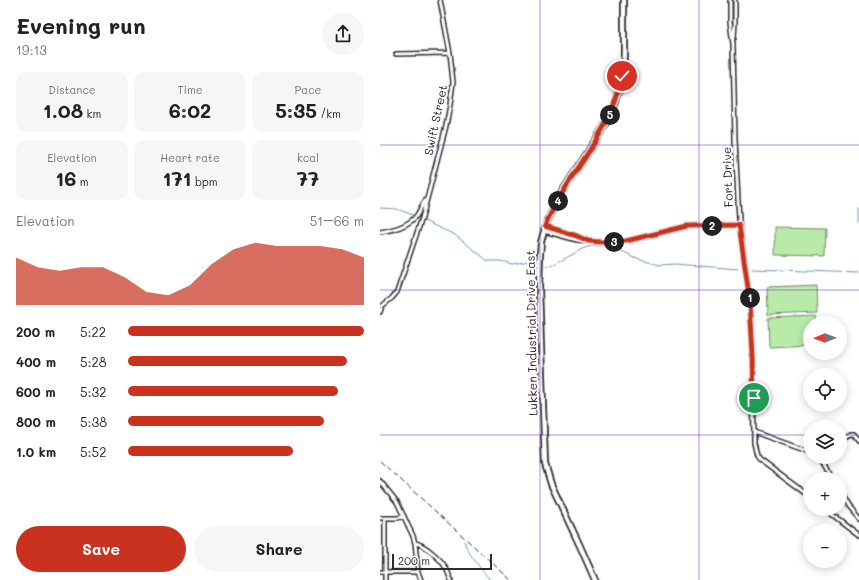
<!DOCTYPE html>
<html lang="en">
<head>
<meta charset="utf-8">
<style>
  body { margin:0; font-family:Mali,sans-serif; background:#f6f6f6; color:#222; height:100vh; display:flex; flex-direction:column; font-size:15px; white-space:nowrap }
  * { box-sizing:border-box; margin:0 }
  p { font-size:13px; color:#767676 }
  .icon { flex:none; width:22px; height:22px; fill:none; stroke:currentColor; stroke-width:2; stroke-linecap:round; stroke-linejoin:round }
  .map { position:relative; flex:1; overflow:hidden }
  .side { display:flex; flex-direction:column; background:#fff; width:380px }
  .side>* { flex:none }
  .needle { width:26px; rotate:269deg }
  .buttons { position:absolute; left:423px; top:316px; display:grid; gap:8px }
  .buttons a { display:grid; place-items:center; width:44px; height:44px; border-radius:50%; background:#fff; box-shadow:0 2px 10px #0003; font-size:20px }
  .scale { position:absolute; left:12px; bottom:10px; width:100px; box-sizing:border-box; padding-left:4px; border:2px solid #2b2b2b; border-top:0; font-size:11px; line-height:14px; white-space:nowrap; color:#2b2b2b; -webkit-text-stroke:3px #fff; paint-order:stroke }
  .pin { position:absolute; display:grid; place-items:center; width:34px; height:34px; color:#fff; margin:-17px; border:2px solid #fff; border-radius:50%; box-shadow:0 1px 4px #0007 }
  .km { position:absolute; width:20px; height:20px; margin:-10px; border-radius:50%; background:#222; color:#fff; font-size:11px; line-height:20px; text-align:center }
  .round { display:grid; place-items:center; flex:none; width:42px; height:42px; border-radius:21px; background:#f6f6f6 }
  .summary { display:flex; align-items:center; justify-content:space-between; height:68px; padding:0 16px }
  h1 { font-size:22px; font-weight:700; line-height:30px }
  .stats { display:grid; grid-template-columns:repeat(3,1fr); gap:6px; height:68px; padding:4px 16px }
  .stats div { display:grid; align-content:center; border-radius:10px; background:#f6f6f6; text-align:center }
  .stats b { font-size:20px; font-weight:700 }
  .stats small { font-size:11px; font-weight:400 }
  .stats p { font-size:11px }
  .chart { height:112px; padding:8px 16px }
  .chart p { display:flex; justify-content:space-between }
  .chart svg { width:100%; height:72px; margin-top:4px; fill:#c8321e; opacity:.7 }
  .primary-button { display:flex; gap:8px; margin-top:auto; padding:8px 16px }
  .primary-button a { flex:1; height:46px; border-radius:24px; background:#c8321e; color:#fff; font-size:16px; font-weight:700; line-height:46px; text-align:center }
  .primary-button a+a { background:#f6f6f6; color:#222 }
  ul { padding:0 16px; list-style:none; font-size:13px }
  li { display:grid; grid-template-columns:64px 48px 1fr; align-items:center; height:30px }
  li i { height:10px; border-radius:5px; background:#c8321e }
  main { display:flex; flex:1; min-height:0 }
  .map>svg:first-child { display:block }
</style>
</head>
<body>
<main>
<section class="side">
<div class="summary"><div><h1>Evening run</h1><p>19:13</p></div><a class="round"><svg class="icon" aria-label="share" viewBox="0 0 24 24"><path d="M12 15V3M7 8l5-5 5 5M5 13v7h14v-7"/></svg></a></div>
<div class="stats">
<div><p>Distance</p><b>1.08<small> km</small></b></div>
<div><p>Time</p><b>6:02</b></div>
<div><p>Pace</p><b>5:35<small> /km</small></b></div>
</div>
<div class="stats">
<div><p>Elevation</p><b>16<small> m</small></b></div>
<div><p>Heart rate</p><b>171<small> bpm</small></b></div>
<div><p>kcal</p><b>77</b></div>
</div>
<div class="chart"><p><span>Elevation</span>51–66 m</p>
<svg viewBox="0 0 160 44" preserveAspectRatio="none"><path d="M0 44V15L10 21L20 23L30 21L40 21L50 27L60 36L70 38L80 32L90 19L100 10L110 6L120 8L130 8L140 8L150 10L160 15V44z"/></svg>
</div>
<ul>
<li><b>200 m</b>5:22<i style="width:100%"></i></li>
<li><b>400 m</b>5:28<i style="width:93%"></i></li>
<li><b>600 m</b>5:32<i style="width:89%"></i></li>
<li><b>800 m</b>5:38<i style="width:83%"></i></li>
<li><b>1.0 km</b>5:52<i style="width:70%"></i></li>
</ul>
<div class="primary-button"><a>Save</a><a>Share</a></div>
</section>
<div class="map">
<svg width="479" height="580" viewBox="0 0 479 580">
  <rect width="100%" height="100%" fill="#fff"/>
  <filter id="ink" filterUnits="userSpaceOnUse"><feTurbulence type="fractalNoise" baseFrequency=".025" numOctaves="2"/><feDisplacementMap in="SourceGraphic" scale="8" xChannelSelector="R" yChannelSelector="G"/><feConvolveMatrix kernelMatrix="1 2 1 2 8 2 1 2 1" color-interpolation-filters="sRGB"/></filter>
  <g filter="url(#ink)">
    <path fill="#b8eaaa" stroke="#728a6a" d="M 395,227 L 445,228 L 444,256 L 395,255 Z
      M 436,285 L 437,313 L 388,315 L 387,287 Z
      M 436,316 L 437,323 L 430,323 L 430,345 L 389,347 L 388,318 Z"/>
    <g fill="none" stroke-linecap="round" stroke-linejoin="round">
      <path stroke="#7193aa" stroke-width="1" d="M 0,208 L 17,209 L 33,215
        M 479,209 L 479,224
        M 44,221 L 75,235 L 108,261 L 121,261 L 132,264 L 149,261
        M 166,266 L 174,264 L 184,259 L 204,248 L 212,246 L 222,245 L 231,247 L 257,259 L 280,265 L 295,264 L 358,269
        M 372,269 L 479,273
        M 84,541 C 89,556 100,567 110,580"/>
      <g stroke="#2b2b2b" stroke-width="6">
        <path id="minor" d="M 350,0 L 350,22 L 353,44 L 355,139 L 359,220 L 370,303 L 373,355 L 374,443 L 377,456 L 380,460 L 430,497
          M 354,38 L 355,23 L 355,0
          M 16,54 L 70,53
          M 165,226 L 197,236 L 205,239
          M 164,231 L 197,240 L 221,242 L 246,241 L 307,226 L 359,225
          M 0,232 C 13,230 29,226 37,215 C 40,210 42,205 45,201
          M 0,312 L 2,306 L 12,298 L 17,292 L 42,218 L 66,126 L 70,105 L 73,82 L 70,53 L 60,0
          M 374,432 L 430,452
          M 460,440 L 471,434 L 474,434 L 479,441
          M 439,457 L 452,479
          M 0,481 L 17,502 L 33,536 L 35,543 L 38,572 L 41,580
          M 460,492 L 468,506 L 479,519
          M 445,509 L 479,535
          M 0,518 L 18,518 L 24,516
          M 35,543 C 44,544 59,558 64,565 C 67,569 69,575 71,580
          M 0,572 L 38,572
          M 5,580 L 5,518"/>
      </g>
      <g stroke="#2b2b2b" stroke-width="8">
        <path id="secondary" d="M 215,580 L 200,546 L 171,484 L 165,464 L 159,289 L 160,254 L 161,242 L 167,221 L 182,192 L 226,124 L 236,102 L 243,76 L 244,51 L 244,0"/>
      </g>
      <use href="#minor" stroke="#fff" stroke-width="3"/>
      <use href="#secondary" stroke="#fff" stroke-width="4.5"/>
      <path stroke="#2b2b2b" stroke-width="1" stroke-dasharray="6 3" stroke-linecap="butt" d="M 0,461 L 131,580"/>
    </g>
  </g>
  <g fill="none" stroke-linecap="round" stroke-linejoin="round" filter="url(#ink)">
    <g stroke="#fff" stroke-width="8">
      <path id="route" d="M 242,76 C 234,126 199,161 176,204 C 172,211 168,218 165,226 L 197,236 L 208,241 L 220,242 L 246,241 L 307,226 L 359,225 L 370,302 L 373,355 L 374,398"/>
    </g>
    <use href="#route" stroke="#c8321e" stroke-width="5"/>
  </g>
  <path fill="none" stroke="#7b2cbf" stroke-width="1" stroke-opacity="0.55" d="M 160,0 L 160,580M 319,0 L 319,580M 0,145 L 479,145M 0,290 L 479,290M 0,435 L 430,435M 460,435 L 479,435"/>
  <g text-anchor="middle" stroke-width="4" stroke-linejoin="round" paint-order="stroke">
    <g font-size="12" fill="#2b2b2b" stroke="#fff">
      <text transform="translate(56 120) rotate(-78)" y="4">Swift Street</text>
      <text transform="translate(348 177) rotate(-92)" y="4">Fort Drive</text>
      <text transform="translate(152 333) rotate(-91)" y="4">Lukken Industrial Drive East</text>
    </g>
  </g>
</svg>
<div class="buttons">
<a><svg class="needle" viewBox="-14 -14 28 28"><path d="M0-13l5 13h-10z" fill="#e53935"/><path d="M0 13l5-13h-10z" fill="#767676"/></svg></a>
<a><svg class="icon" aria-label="locate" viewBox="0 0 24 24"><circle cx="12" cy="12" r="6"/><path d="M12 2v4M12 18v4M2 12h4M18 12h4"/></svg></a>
<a><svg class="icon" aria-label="layers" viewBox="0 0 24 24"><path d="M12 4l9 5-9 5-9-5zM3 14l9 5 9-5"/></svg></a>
<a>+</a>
<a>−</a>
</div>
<div class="scale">200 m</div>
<div class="pin" style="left:374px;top:398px;background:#1e9e55"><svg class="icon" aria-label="arrive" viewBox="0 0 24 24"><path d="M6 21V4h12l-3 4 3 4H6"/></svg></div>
<div class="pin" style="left:242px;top:76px;background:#d93025"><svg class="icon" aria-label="check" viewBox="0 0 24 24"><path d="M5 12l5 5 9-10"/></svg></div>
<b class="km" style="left:370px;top:298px">1</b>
<b class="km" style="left:332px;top:226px">2</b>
<b class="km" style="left:234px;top:242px">3</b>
<b class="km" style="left:178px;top:201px">4</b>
<b class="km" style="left:230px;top:115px">5</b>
</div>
</main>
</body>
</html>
